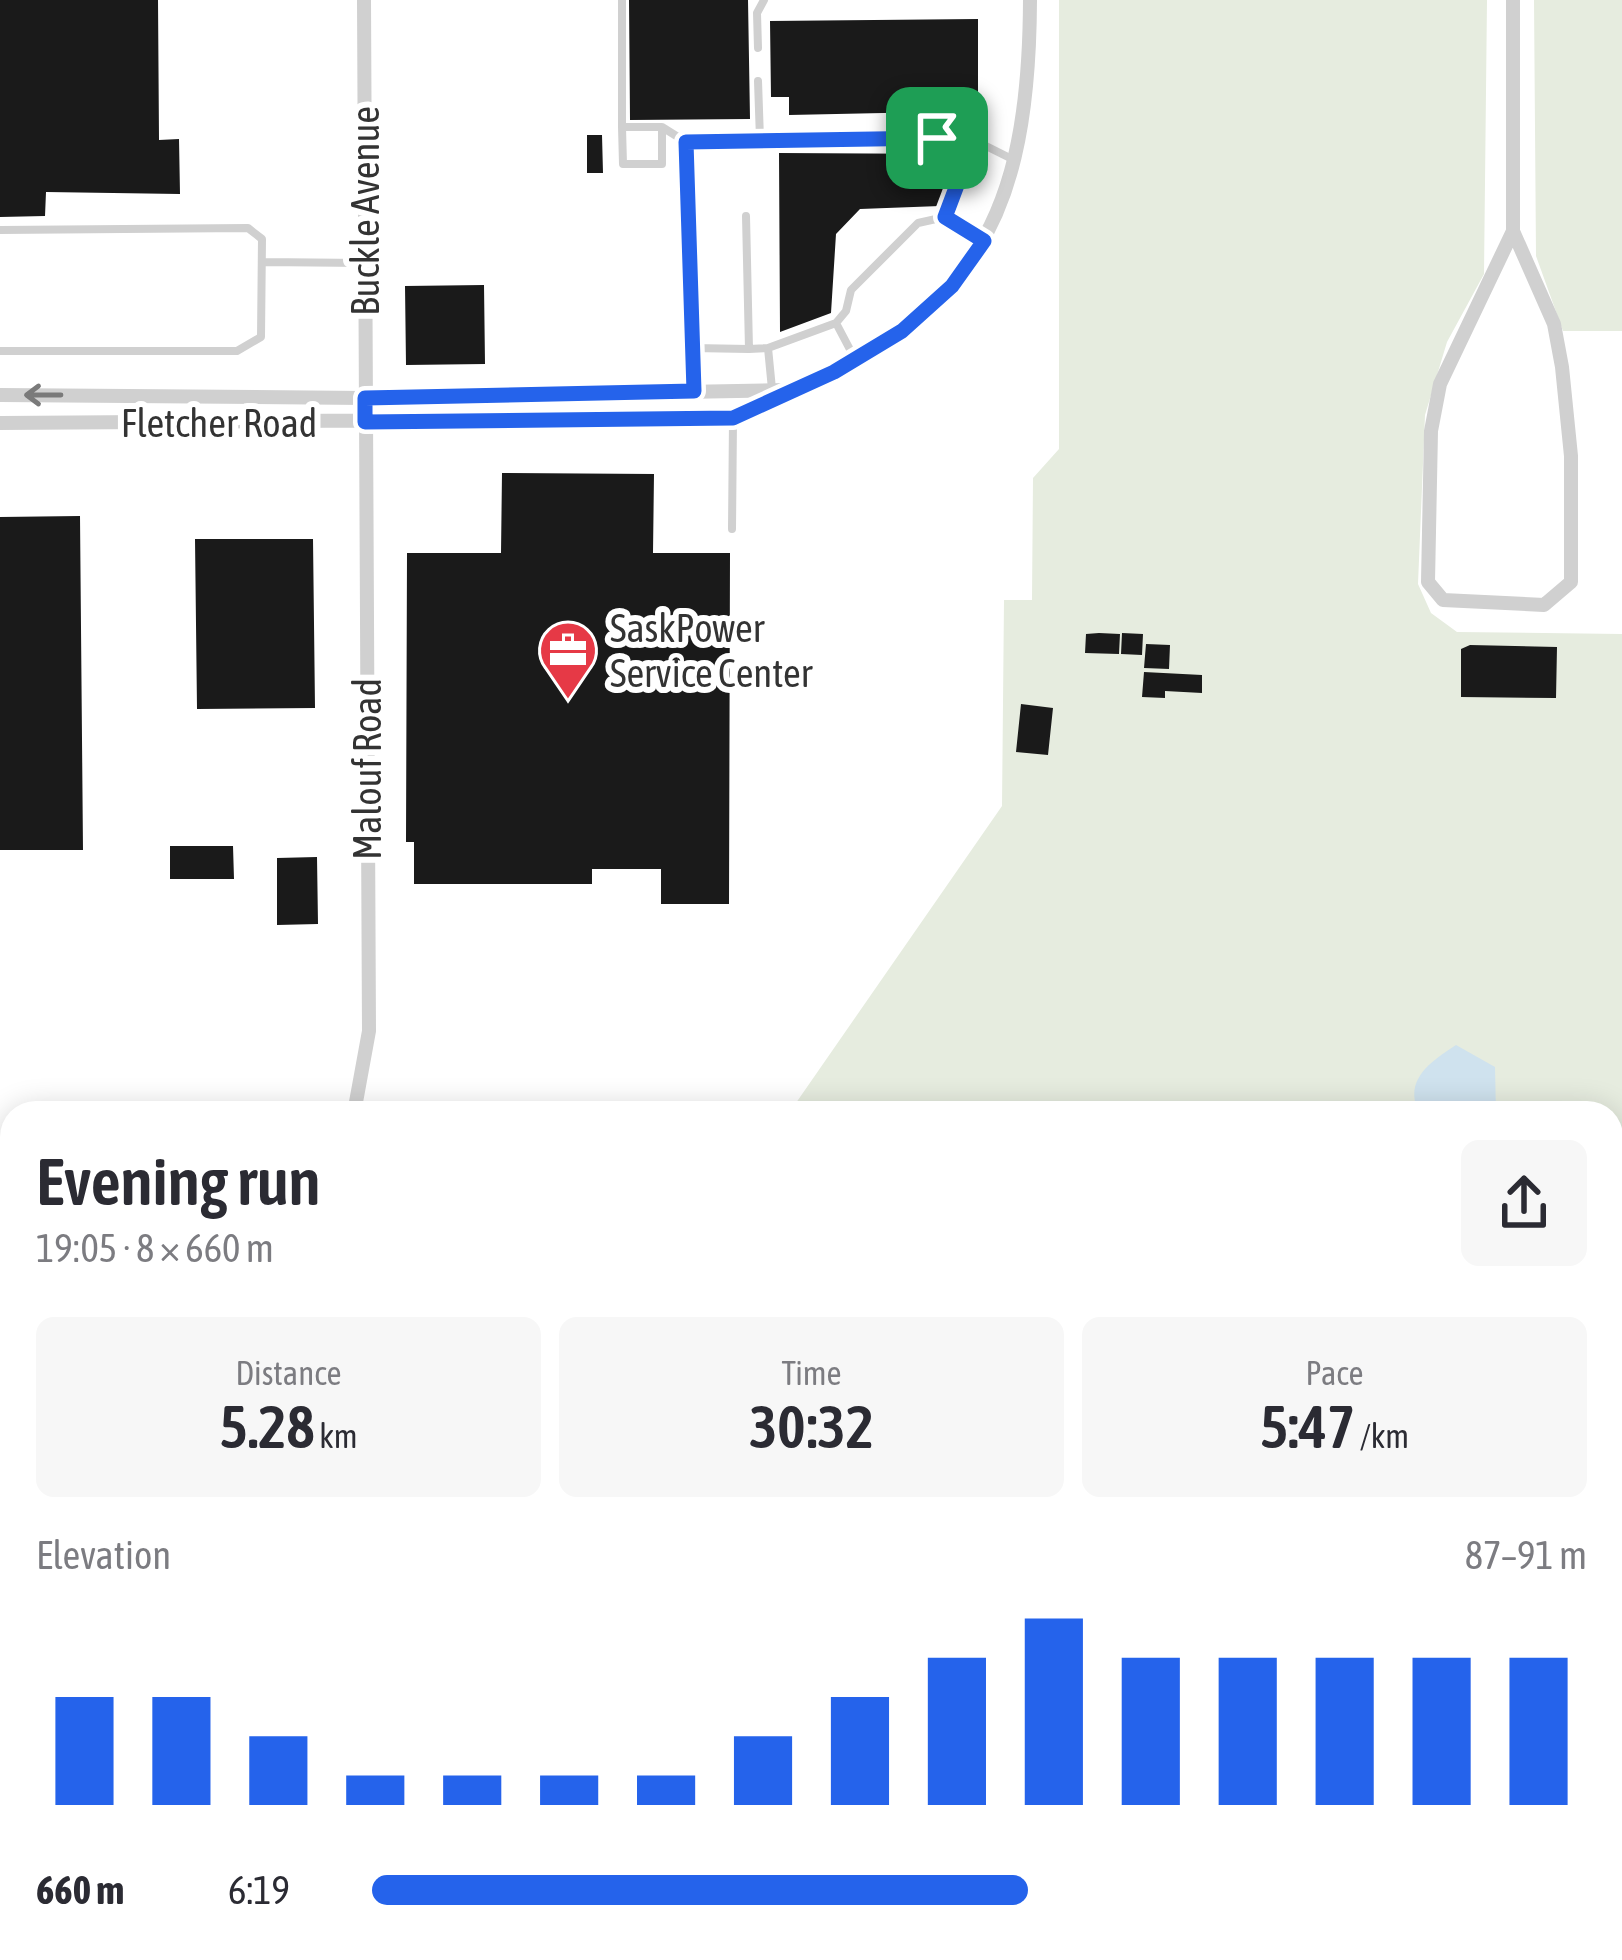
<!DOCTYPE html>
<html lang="en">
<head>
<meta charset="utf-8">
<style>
  body { margin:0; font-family:"Asap Condensed",sans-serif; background:#f7f7f7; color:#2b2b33; height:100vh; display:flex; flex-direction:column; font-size:45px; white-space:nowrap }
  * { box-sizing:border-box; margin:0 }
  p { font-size:39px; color:#7c7c81 }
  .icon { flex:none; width:66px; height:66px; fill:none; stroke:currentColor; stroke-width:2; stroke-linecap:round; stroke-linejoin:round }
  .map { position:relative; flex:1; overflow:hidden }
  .drawer { position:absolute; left:0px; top:1101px; width:1623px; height:861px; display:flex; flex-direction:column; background:#fff; border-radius:36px 36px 0 0; box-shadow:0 6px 30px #0003 }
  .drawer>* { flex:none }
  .pin { position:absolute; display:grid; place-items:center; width:102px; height:102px; color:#fff; margin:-51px; border-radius:24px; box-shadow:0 6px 18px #0006 }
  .round { display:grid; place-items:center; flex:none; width:126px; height:126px; border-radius:18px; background:#f7f7f7 }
  .overview { display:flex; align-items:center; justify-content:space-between; height:204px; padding:0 36px }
  h1 { font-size:66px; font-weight:600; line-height:90px }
  .figures { display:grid; grid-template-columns:repeat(3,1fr); gap:18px; height:204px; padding:12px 36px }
  .figures div { display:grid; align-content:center; border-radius:18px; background:#f7f7f7; text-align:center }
  .figures b { font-size:60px; font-weight:600 }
  .figures small { font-size:33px; font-weight:400 }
  .figures p { font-size:33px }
  .chart { height:336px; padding:24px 36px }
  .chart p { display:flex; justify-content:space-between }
  .chart svg { width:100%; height:216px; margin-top:12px; stroke:#2563eb; stroke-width:6 }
  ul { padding:0 36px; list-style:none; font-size:39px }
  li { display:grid; grid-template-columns:192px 144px 1fr; align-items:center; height:90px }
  li i { height:30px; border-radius:15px; background:#2563eb }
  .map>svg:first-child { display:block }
</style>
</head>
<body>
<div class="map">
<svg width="1622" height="1960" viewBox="0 0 1622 1960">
  <rect width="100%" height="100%" fill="#fff"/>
  <path fill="#e6ecdf" d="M 1059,0 L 1487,0 L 1484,274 L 1447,342 L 1425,415 L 1418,584 L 1431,613 L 1457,632 L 1622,634 L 1622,1960 L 592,1960 L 592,1950 L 1611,1950 L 1611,1113 L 789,1113 L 1002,806 L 1004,600 L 1032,600 L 1033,478 L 1059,449 Z
    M 1534,0 L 1622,0 L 1622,331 L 1563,331 L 1536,256 Z
    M 0,1615 L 12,1636 L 12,1680 L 0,1663 Z
    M 0,1668 L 12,1685 L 12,1773 L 0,1760 Z
    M 225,1950 L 339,1950 L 360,1960 L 241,1960 Z"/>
  <path fill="#cfe2ee" d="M 1456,1045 L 1495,1067 L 1496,1113 L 1419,1113 C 1403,1080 1430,1062 1456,1045 Z"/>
  <path fill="#1a1a1a" d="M 0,0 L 158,0 L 159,140 L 179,139 L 180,194 L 46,192 L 45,216 L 0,217 Z
    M 629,0 L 748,0 L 750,119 L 630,120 Z
    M 978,19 L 978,111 L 789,115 L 789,97 L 771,97 L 770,21 Z
    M 587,135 L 602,135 L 603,173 L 587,173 Z
    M 779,153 L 959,154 L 940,206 L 860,209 L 836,234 L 831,313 L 780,332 Z
    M 484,285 L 485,364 L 406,365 L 405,286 Z
    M 502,473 L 654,474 L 653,553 L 730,553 L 729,904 L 661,904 L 661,869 L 592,869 L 592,884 L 414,884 L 414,842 L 406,842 L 407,553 L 501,553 Z
    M 80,516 L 83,850 L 0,850 L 0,517 Z
    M 195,539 L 313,539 L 315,708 L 197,709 Z
    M 1099,633 L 1120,634 L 1119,654 L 1085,653 L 1086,634 Z
    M 1122,633 L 1143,634 L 1142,655 L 1121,654 Z
    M 1146,644 L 1170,645 L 1169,669 L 1144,668 Z
    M 1470,645 L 1557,647 L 1556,698 L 1461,697 L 1461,649 Z
    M 1144,672 L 1202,675 L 1202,693 L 1165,691 L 1165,698 L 1142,697 Z
    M 1021,704 L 1053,708 L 1048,755 L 1016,752 Z
    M 170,846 L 233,846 L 234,879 L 170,879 Z
    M 317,857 L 318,924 L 277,925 L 277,858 Z"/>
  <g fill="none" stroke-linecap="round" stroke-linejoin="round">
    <path stroke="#cdcdcd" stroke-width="3" stroke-dasharray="6 6" stroke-linecap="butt" d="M 0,1639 L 12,1660
      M 362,1950 L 385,1960"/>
    <path stroke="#d0d0d0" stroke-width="8" d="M 622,0 L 622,127 L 662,127 L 686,142 L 974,140 L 1016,161
      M 758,48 L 757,13 L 764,0
      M 758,81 L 760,139
      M 622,127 L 623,164 L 662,164 L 662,128
      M 686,142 L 694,391
      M 746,216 L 749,349 L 768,348 L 836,323 L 846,311 L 851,290 L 918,223 L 945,217 L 984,241
      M 945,217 L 974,140
      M 0,230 L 248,228 L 262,239 L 261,337 L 237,351 L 0,351
      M 263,262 L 364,263
      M 836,323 L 855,359
      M 693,348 L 749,349
      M 768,348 L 772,389
      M 732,529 L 733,420"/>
    <path stroke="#d0d0d0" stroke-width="14" d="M 1513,231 L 1440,384 L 1431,431 L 1428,582 L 1443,600 L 1544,605 L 1571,582 L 1571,456 L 1562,367 L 1554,324 L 1513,231 L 1513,0
      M 0,395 L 365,398 L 785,390
      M 0,423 L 733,418 C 957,326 1029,248 1030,0
      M 354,1113 L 369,1031 L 364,0
      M 0,1419 L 12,1417"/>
    <path stroke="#9a9a9a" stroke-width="27" d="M 0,1783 L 12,1794
      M 0,1883 L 12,1889
      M 0,1921 L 12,1927
      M 0,1946 L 35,1960
      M 60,1950 L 81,1960
      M 141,1950 L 163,1960
      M 199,1950 L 216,1960"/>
  </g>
  <defs><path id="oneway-shaft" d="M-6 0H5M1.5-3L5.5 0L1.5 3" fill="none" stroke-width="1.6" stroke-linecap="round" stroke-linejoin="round" transform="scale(3)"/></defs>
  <use stroke="#7a7a7a" href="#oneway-shaft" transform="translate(43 395) rotate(-180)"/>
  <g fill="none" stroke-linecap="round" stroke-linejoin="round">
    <g stroke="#fff" stroke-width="24">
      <path id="route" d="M 937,138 L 974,140 L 945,217 L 984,241 L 952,286 L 902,331 L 834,372 L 733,418 L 365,422 L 365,398 L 694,391 L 686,142 Z"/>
    </g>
    <use href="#route" stroke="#2563eb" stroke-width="15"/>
  </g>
  <defs>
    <g id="office-pin" transform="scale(3)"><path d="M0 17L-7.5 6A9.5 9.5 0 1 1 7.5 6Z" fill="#e63946" stroke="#fff"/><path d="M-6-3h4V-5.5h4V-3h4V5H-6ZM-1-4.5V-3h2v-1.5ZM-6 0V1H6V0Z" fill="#fff"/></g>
  </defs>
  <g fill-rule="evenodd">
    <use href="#office-pin" x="568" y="650"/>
  </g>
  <g text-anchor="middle" stroke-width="12" stroke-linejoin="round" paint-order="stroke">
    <g font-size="39" fill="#333" stroke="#fff">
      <text transform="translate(365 211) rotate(-90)" y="14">Buckle Avenue</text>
      <text x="219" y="437">Fletcher Road</text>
      <text transform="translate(367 769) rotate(-90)" y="14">Malouf Road</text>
    </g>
    <g font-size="39" fill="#333" stroke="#fff" text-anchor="start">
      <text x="610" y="642">SaskPower<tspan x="610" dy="45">Service Center</tspan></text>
    </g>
  </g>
</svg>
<div class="pin" style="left:937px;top:138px;background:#1e9e55"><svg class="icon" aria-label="arrive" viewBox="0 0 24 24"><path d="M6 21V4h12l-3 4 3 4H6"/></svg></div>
<section class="drawer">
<div class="overview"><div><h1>Evening run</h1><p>19:05 · 8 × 660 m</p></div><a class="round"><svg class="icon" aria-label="share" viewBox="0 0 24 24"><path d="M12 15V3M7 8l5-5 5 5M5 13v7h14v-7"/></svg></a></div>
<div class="figures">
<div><p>Distance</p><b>5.28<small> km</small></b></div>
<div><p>Time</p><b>30:32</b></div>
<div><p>Pace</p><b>5:47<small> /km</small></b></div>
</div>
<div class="chart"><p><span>Elevation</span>87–91 m</p>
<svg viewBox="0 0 160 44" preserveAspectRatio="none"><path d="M5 44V22M15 44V22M25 44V30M35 44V38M45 44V38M55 44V38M65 44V38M75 44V30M85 44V22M95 44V14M105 44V6M115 44V14M125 44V14M135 44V14M145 44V14M155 44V14"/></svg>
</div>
<ul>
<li><b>660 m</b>6:19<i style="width:54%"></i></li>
</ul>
</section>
</div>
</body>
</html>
